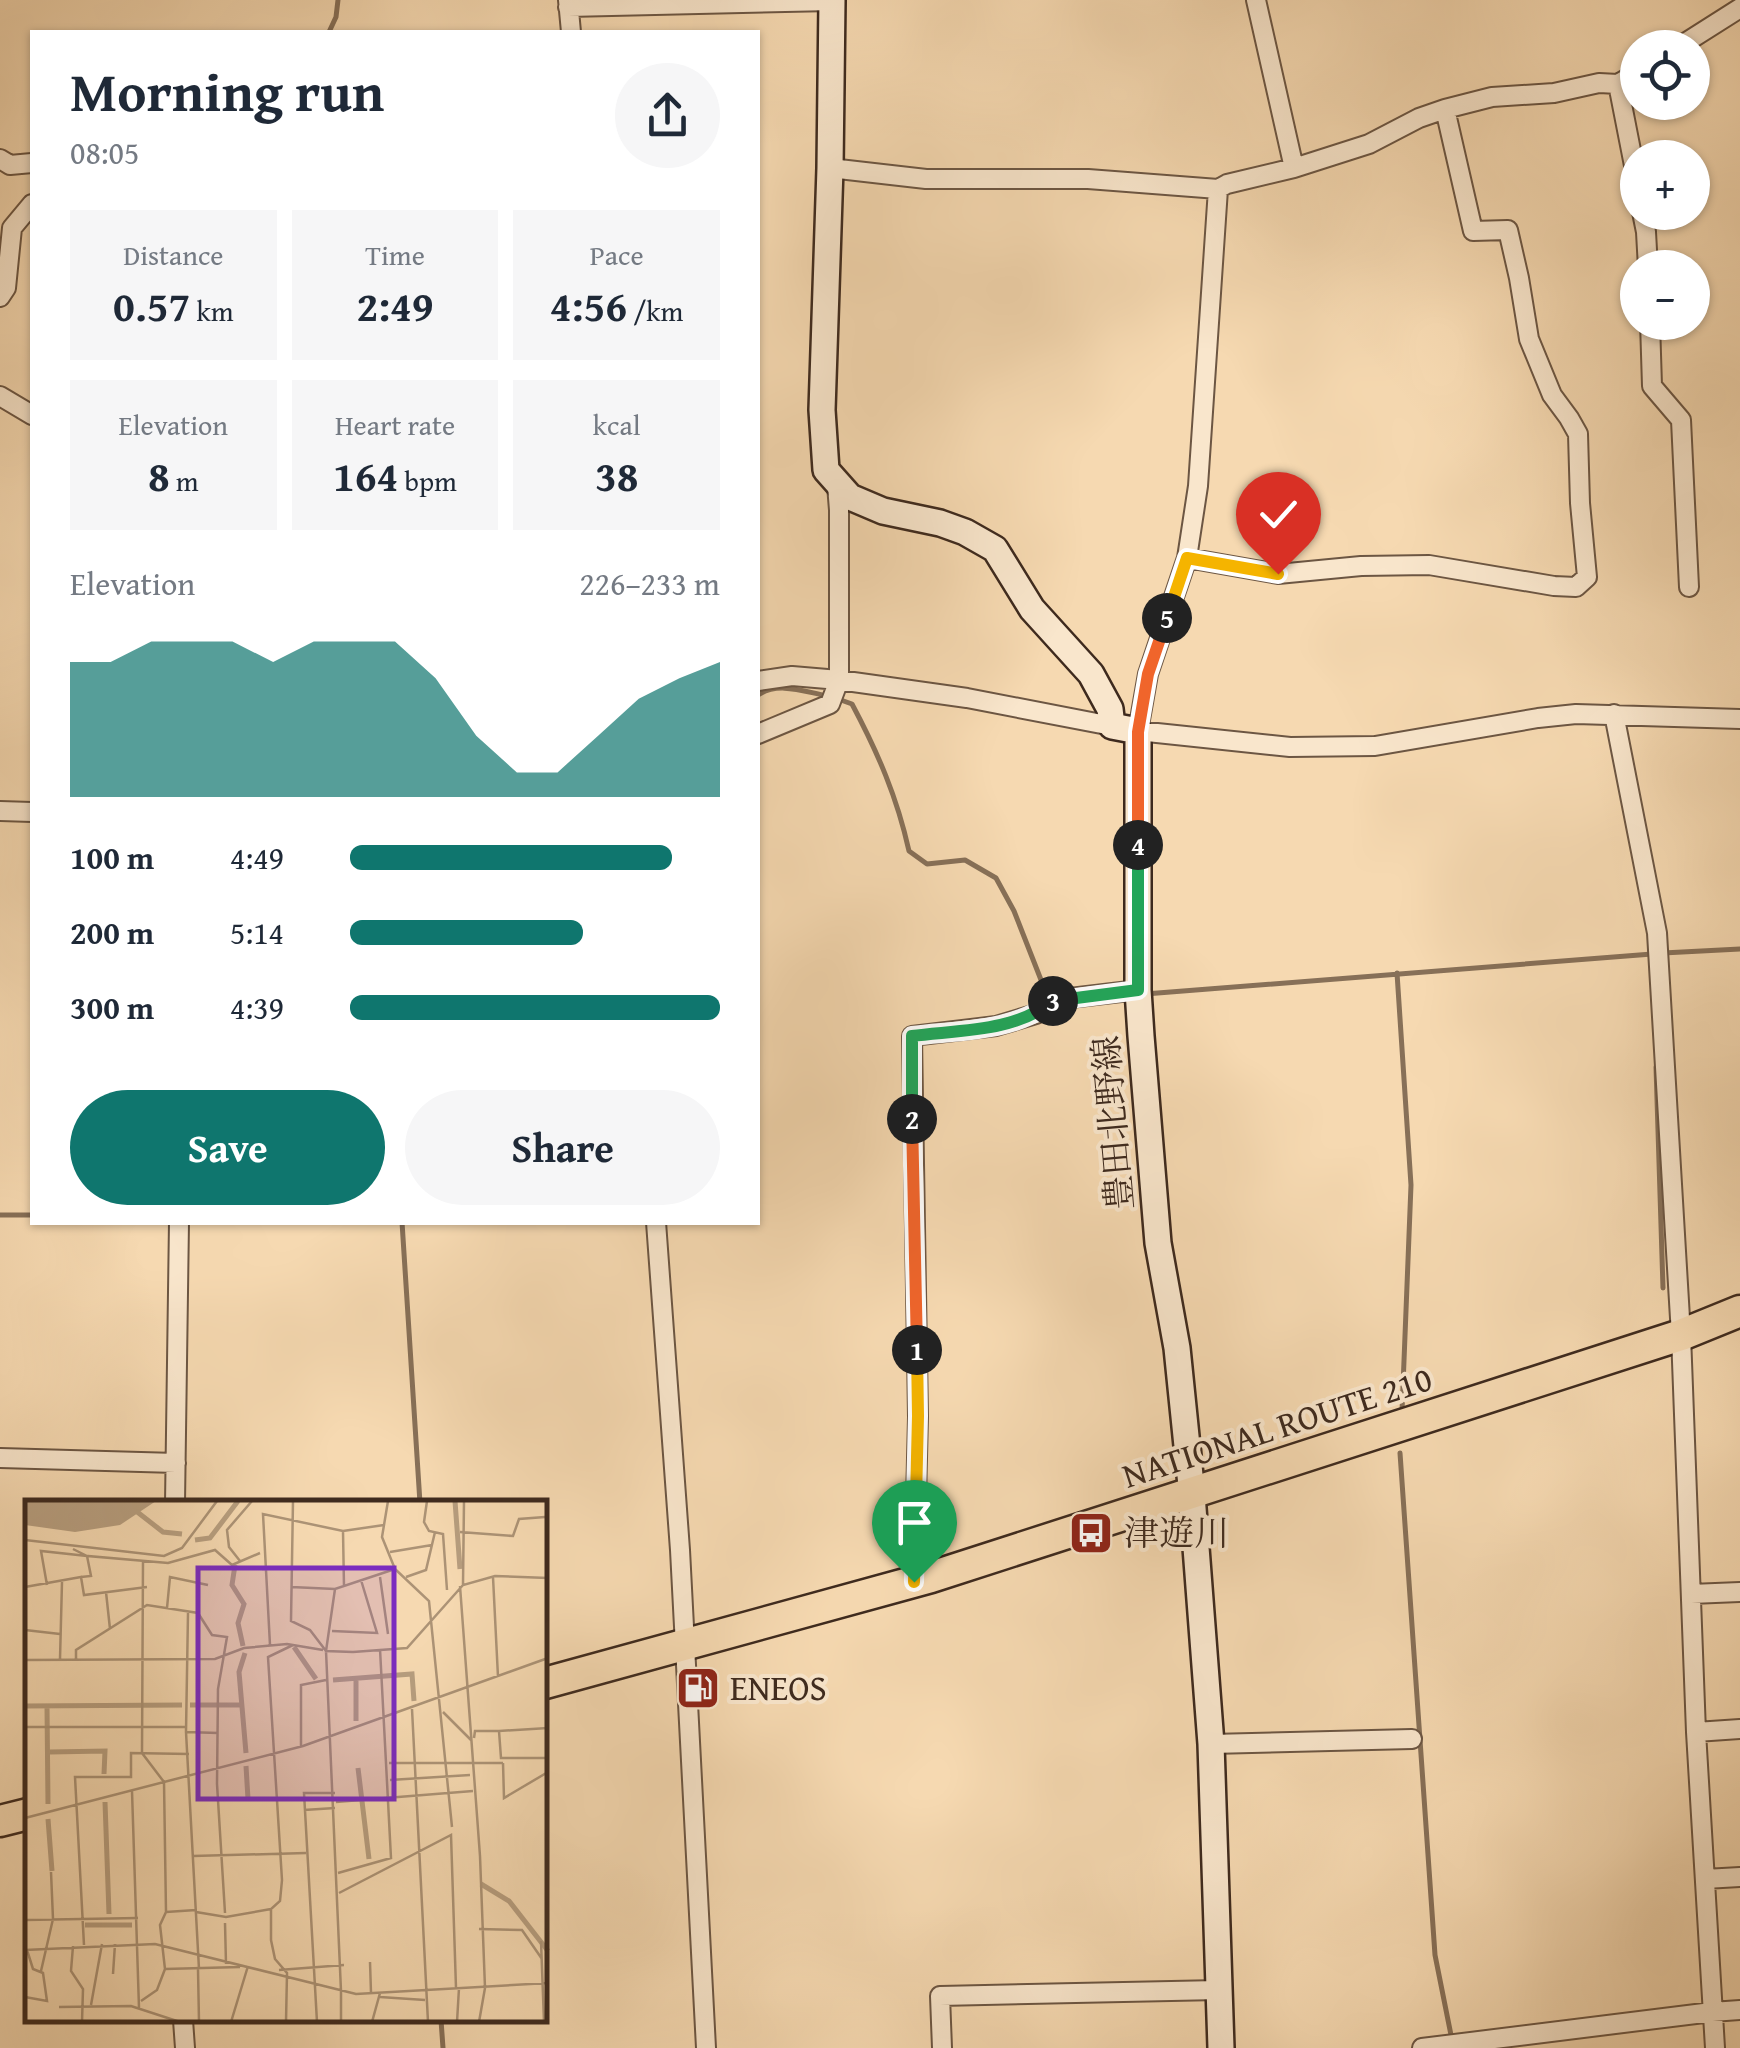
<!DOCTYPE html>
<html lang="en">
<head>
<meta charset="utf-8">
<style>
  body { margin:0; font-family:"Gentium Book Plus","Noto Serif JP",serif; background:#f6f6f7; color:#1f2937; height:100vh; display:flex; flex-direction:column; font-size:38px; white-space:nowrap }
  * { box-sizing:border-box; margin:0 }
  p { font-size:32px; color:#747a83 }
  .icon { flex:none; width:55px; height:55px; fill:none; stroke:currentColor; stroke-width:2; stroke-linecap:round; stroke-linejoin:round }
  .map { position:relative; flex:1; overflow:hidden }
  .sheet { position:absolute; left:30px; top:30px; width:730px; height:1195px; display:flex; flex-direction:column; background:#fff; border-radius:0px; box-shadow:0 2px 8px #0004 }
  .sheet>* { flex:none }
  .tools { position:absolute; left:1620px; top:30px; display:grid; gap:20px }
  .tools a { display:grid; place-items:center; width:90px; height:90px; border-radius:50%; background:#fff; box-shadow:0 2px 8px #0004; font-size:50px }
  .pin { position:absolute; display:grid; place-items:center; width:85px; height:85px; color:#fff; margin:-102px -42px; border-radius:50% 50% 50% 0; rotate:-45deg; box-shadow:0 0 10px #0007 }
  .pin .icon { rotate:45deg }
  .km { position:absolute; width:50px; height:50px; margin:-25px; border-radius:50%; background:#222; color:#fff; font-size:28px; line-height:50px; text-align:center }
  .round { display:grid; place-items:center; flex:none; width:105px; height:105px; border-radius:52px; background:#f6f6f7 }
  .overview { display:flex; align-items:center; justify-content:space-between; height:170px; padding:0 40px }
  h1 { font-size:55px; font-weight:700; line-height:75px }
  .stats { display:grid; grid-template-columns:repeat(3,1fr); gap:15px; height:170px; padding:10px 40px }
  .stats div { display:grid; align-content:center; border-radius:0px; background:#f6f6f7; text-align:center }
  .stats b { font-size:42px; font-weight:700 }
  .stats small { font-size:28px; font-weight:400 }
  .stats p { font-size:28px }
  .chart { height:280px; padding:20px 40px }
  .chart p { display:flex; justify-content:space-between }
  .chart svg { width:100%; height:180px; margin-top:10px; fill:#0f766e; opacity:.7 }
  .cta { display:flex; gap:20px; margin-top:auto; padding:20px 40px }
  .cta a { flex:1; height:115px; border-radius:60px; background:#0f766e; color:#fff; font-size:40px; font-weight:700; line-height:115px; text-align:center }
  .cta a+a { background:#f6f6f7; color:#1f2937 }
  ul { padding:0 40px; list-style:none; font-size:32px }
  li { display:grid; grid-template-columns:160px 120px 1fr; align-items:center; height:75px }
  li i { height:25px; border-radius:12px; background:#0f766e }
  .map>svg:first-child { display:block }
</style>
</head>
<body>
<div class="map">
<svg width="1740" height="2048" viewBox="0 0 1740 2048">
  <rect width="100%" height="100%" fill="#f6d9b1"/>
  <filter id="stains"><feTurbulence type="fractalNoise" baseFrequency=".002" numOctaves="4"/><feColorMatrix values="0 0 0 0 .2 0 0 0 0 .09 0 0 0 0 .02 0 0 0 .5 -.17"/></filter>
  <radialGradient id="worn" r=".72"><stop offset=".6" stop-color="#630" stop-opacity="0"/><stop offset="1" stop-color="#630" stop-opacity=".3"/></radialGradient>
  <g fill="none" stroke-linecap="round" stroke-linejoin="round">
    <path stroke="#877058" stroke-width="5" d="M 329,32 L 336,17 L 338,0
      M 758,695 C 778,681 805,692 828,696
      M 838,699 L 852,704 C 878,753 897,797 909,851 L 927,864 L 965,860 L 996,878 L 1014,911 L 1043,985 L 1052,994
      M 1663,953 L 1740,949
      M 1397,973 L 1411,1185 L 1402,1411
      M 1145,994 L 1652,954
      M 1656,1067 L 1663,1288
      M 0,1215 L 32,1215
      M 402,1222 L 420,1503
      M 1400,1453 L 1435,1955 L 1452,2040
      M 441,2020 L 443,2048"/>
    <g stroke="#6c5643" stroke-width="22">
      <path id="minor" d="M 568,0 L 571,32
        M 1256,0 L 1294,168
        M 568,7 L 832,1
        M 1677,48 L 1740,8
        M 1618,84 L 1638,186
        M 0,159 L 10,165 L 32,163
        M 830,168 L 926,179 L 1088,179 L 1218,189 L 1227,184 L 1294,168 L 1369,144 L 1419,118 L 1445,109 L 1492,97 L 1554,93 L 1599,83 L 1618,84 L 1638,72
        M 1218,189 L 1198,486 L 1187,558 L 1148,674 L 1138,731 L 1290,747 L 1375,746 L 1538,718 L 1576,714 L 1740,719
        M 1642,212 L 1646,232 L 1648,268
        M 0,297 L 6,288 L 12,228 L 32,204
        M 1650,322 L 1652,386 L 1681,420 L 1689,587
        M 0,396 L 32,415
        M 1187,558 L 1278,574 L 1361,566 L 1429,565 L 1554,586 L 1576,587 L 1587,577 L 1580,503 L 1578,434 L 1569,418 L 1552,395 L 1529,339 L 1519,278 L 1508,230 L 1473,231 L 1445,109
        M 758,681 L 792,676 L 839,680 L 967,698 L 1112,726
        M 1614,714 L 1657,933 L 1681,1335 L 1696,1732 L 1715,2048
        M 758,734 L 830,704 L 839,680 L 839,510 L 837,485
        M 0,811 L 32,812
        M 656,1222 L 680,1550 L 706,2048
        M 0,1458 L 176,1463
        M 175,1503 L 179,1222
        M 914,1582 L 918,1417 L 912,1036 L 996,1026 L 1036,1014 L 1053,1000 L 1138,990
        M 1691,1594 L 1740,1592
        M 1696,1732 L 1740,1729
        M 1211,1744 L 1412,1739
        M 1705,1879 L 1740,1877
        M 183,2020 L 185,2048
        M 942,2048 L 940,1996 L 1219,1990
        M 1422,2048 L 1712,2012 L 1740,2010"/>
    </g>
    <g stroke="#3e2a1e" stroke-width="30">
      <path id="secondary" d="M 832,0 L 830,168 L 822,410 L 826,470 L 850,497 L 883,511 L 940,523 L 965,532 L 995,549 L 1032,609 L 1091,674 L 1110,709 L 1112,726 L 1138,731 L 1138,990 L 1141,1036 L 1158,1243 L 1177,1348 L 1192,1495 L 1211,1744 L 1221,2048"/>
    </g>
    <g stroke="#3e2a1e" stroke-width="35">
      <path id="trunk" d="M 545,1683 L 931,1577 L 1681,1335 L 1740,1311
        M 0,1821 L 28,1814"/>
    </g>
    <use href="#minor" stroke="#f9e6cc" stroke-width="18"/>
    <use href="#secondary" stroke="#f9e6cc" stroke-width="25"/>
    <use href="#trunk" stroke="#f6d9b1" stroke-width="30"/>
  </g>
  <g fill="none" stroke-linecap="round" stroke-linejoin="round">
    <g stroke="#fff" stroke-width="20">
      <path id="split-1" d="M 914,1582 L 918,1416 L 917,1350"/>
    </g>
    <g stroke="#fff" stroke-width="20">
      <path id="split-2" d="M 912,1119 L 917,1350"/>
    </g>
    <g stroke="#fff" stroke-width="20">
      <path id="split-3" d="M 912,1119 L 912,1036 C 959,1030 1015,1032 1053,1001"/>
    </g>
    <g stroke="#fff" stroke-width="20">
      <path id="split-4" d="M 1053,1001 L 1138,990 L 1138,845"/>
    </g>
    <g stroke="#fff" stroke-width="20">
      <path id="split-5" d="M 1138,845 L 1138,732 L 1148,674 L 1167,618"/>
    </g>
    <g stroke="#fff" stroke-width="20">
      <path id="split-6" d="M 1167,618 L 1187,558 L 1278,574"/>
    </g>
    <use href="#split-1" stroke="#f5b400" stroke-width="12"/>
    <use href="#split-2" stroke="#f0652b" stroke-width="12"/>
    <use href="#split-3" stroke="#22a559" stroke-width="12"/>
    <use href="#split-4" stroke="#22a559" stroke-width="12"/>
    <use href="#split-5" stroke="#f0652b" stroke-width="12"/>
    <use href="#split-6" stroke="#f5b400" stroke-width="12"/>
  </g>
  <defs>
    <g id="bus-square" transform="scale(2.25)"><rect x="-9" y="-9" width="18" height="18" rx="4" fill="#8f2418" stroke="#f9e6cc"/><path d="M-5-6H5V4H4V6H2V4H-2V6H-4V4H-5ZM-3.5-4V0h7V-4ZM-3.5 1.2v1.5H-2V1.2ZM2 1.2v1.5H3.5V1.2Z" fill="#fff"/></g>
    <g id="fuel-square" transform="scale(2.25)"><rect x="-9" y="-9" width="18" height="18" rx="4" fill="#8f2418" stroke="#f9e6cc"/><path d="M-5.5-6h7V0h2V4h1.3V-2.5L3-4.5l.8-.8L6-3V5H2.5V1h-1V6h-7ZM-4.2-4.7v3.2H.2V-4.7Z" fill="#fff"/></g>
  </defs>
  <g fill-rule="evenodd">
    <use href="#bus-square" x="1091" y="1533"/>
    <use href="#fuel-square" x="698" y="1688"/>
  </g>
  <g text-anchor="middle" stroke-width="8" stroke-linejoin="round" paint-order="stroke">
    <g font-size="35" fill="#3e2a1e" stroke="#f9e6cc">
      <text transform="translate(1113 1123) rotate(-95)" y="12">豊田北野線</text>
      <text transform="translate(1277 1427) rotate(-18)" y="12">NATIONAL ROUTE 210</text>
    </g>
    <g font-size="35" fill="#3e2a1e" stroke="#f9e6cc" text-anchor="start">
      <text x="1124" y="1545">津遊川</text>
      <text x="730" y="1700">ENEOS</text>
    </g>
  </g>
  <g transform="translate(25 1500)">
    <rect width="522" height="522" fill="#f6d9b1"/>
    <path d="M 0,1 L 131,1 L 95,25 L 50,32 L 0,25 Z" fill="#b79e7f"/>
    <path fill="none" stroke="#b79e7f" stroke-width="5" d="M 430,1 L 435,69M 111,11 L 138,32 L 157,34M 170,40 L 185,38 L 213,1M 210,65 L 207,85 L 219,104 L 213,123 L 218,146M 269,147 L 291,179M 220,153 L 214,172 L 221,253M 331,179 L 331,221M 308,180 L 387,174 L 389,201M 165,205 L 217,205M 0,206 L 157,205M 22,207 L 23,304M 25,252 L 80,251 L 79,274M 221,266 L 223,299M 333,268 L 344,359M 80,302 L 84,414M 23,319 L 27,371M 456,384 L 484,401 L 523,451M 60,425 L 107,425"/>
    <path fill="none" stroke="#ac9376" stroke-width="2.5" d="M 268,1 L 266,121 L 285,130 L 301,151 L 316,491M 363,1 L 357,37 L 370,69 L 404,101 L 427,327M 402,1 L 399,22 L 404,31 L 418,34 L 422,90M 318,31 L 319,87M 435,32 L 488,36 L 494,19 L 520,17M 0,40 L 139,56 L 157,48 L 192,1M 365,52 L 407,45M 215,61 L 204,47 L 202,30 L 227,1M 237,69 L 267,68M 56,77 L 66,76 L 62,56 L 143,63 L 190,50 L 207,65 L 235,53M 355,77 L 363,134M 381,77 L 401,70 L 410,32M 468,77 L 473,177M 22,85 L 16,51 L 62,56 L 48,49M 438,85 L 439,1M 435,86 L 455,356 L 460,488 L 454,522M 0,87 L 56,77 L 59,95 L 122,87M 266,87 L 310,89 L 370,69M 310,89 L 301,151 L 328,152 L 382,148 L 438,85 L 470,76 L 523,78M 81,92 L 85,129M 142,108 L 145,77 L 183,85M 163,113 L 161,232 L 174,469M 0,130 L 35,134M 307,131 L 352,133 L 336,80M 245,145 L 238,14 L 318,31 L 359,25M 35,159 L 37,82M 51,159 L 51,150 L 122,105 L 173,113 L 187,135 L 202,137 L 193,189 L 192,284 L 200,413M 0,160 L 190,159 L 219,148 L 262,144 L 298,150M 387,209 L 403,522M 418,212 L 446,240M 0,227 L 161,227M 474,231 L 523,228M 161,232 L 193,233M 449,238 L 450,231 L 474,231 L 476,258 L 523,258M 276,247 L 276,185 L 301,180M 364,263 L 478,263M 478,263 L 479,298 L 523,272M 365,280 L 445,275M 107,291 L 114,508M 311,302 L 448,291M 279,310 L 310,308M 0,318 L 278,246 L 523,158M 168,356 L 281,353M 313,373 L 366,358 L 355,149M 314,393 L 426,335 L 431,488M 141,412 L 171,410M 171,412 L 201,417 L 246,409M 0,420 L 113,418M 200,423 L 201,464M 454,429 L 497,430 L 517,459M 516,441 L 519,522M 59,445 L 50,277 L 106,277 L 106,253 L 164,254M 48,446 L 46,471 L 58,489 L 57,522M 0,450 L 130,444 L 331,494 L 523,483M 345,462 L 346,493M 140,469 L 215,467M 173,469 L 174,522M 254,470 L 319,465M 16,471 L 28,419 L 26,372M 88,474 L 90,444M 0,497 L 22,501 L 18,473 L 8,469 L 2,450M 355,497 L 400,500M 116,501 L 132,490 L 140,469 L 135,425 L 141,412 L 139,282 L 117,253 L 118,61M 66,505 L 77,444M 34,507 L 106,506 L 155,522M 206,522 L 223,466M 261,522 L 262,473 L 250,459 L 246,440 L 246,409 L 255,401 L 257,380 L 243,157 L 268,145M 292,522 L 279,293 L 310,293M 316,522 L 316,491M 347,522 L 355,493M 432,522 L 434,488"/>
    <path fill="#7b2cbf" fill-opacity="0.15" stroke="#7b2cbf" stroke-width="5" d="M 173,68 L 369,68 L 369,299 L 173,299 Z"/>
    <rect width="522" height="522" fill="none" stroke="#3e2a1e" stroke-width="5"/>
  </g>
  <rect width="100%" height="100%" filter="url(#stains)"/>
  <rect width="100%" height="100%" fill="url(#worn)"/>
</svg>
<div class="tools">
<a><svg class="icon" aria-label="locate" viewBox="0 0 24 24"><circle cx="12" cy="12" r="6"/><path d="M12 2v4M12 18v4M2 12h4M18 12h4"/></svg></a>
<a>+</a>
<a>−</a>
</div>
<div class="pin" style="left:914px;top:1582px;background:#1e9e55"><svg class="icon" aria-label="arrive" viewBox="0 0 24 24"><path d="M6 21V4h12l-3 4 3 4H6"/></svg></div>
<div class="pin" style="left:1278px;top:574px;background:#d93025"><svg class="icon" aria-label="check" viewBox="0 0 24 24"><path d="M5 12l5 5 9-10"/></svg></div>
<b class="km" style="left:917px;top:1350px">1</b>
<b class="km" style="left:912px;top:1119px">2</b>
<b class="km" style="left:1053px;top:1001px">3</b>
<b class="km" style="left:1138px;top:845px">4</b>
<b class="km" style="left:1167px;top:618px">5</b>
<section class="sheet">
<div class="overview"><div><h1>Morning run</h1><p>08:05</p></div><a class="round"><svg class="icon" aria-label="share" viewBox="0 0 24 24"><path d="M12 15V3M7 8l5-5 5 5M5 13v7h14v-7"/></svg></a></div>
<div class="stats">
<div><p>Distance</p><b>0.57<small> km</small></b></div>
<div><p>Time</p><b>2:49</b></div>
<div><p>Pace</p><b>4:56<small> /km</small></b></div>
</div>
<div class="stats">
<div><p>Elevation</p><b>8<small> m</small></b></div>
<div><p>Heart rate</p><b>164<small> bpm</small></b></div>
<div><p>kcal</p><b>38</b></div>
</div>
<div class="chart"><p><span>Elevation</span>226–233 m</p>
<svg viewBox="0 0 160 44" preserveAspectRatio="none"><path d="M0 44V11L10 11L20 6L30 6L40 6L50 11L60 6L70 6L80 6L90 15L100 29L110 38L120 38L130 29L140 20L150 15L160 11V44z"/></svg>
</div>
<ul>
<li><b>100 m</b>4:49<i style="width:87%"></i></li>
<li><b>200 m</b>5:14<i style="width:63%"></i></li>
<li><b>300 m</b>4:39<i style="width:100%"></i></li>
</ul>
<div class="cta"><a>Save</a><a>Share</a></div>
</section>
</div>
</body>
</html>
